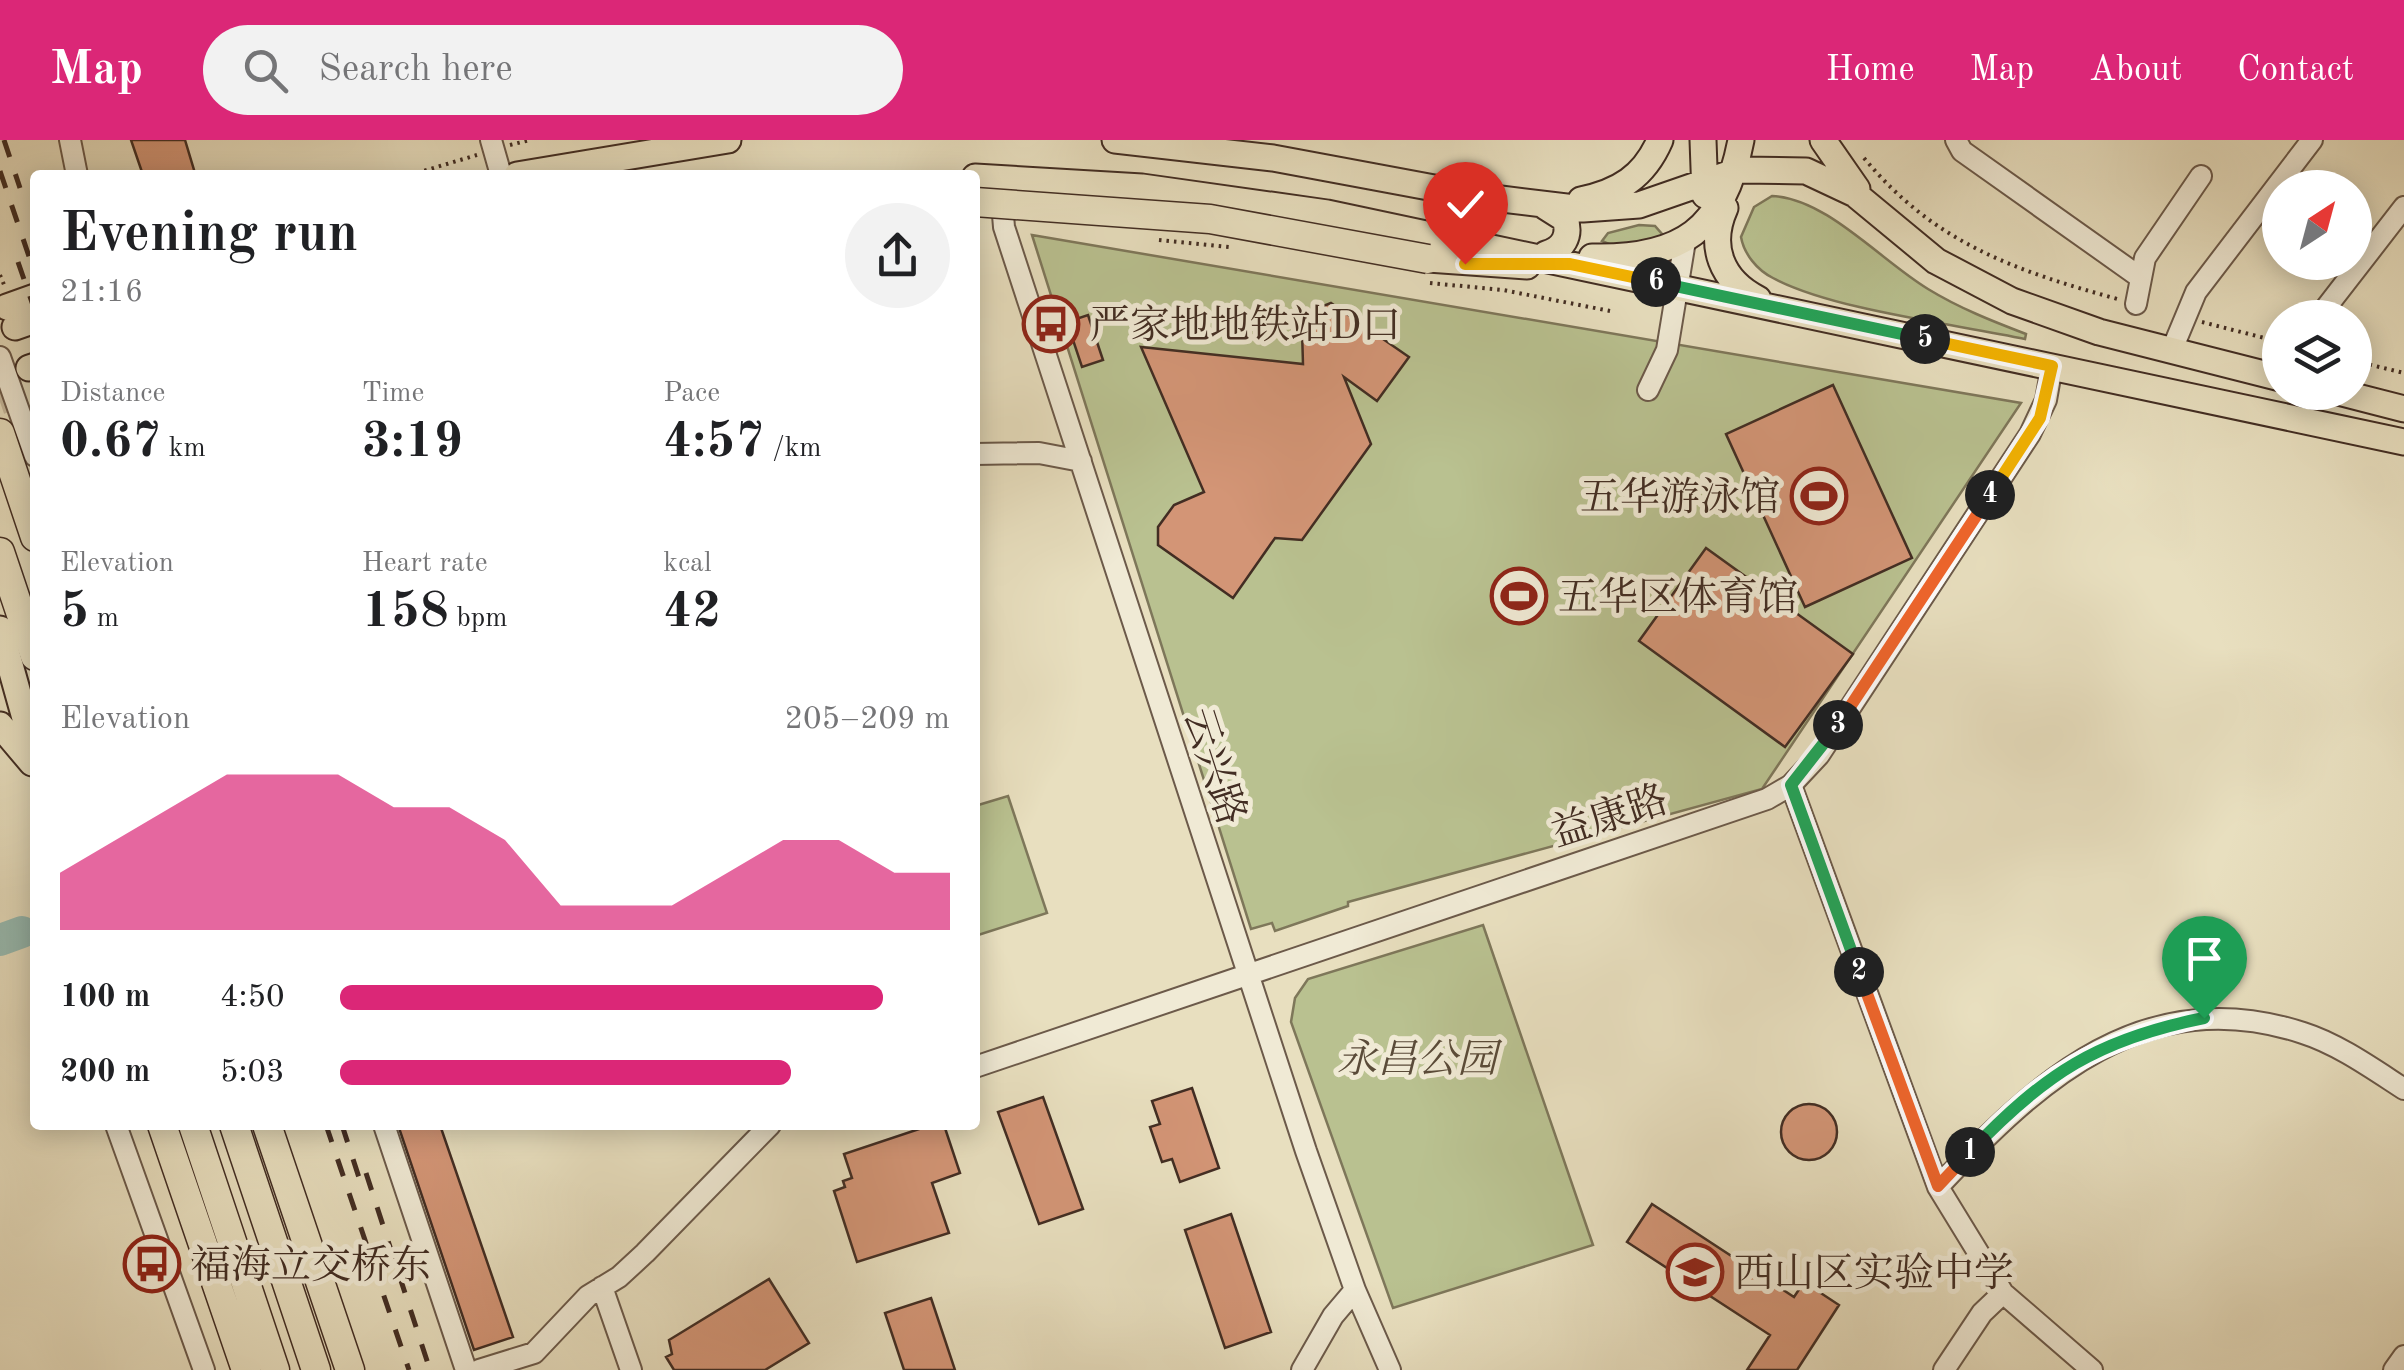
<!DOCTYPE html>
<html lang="en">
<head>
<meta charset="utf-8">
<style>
  body { margin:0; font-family:"Old Standard TT","Noto Serif SC",serif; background:#f2f2f2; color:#202124; height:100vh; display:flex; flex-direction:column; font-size:38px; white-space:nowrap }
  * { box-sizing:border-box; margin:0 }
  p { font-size:32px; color:#757577 }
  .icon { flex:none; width:55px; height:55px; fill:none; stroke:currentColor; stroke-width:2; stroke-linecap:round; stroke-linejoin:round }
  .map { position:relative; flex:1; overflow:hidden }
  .details { position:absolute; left:30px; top:30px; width:950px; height:960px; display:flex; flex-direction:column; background:#fff; border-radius:10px; box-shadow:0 5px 25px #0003 }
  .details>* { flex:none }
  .needle { width:65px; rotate:36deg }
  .buttons { position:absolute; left:2262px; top:30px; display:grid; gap:20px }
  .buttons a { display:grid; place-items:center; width:110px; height:110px; border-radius:50%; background:#fff; box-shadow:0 5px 25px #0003; font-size:50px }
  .pin { position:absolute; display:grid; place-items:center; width:85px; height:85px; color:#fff; margin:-102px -42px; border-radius:50% 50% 50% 0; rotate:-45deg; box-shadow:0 0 10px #0007 }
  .pin .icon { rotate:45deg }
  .km { position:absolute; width:50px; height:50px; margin:-25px; border-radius:50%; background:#222; color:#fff; font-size:28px; line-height:50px; text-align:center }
  .round { display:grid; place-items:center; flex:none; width:105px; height:105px; border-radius:52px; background:#f2f2f2 }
  .overview { display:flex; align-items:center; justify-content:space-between; height:170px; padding:0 30px }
  h1 { font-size:55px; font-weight:800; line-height:75px }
  .figures { display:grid; grid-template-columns:repeat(3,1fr); gap:15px; height:170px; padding:10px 30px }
  .figures div { display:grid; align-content:center }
  .figures b { font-size:50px; font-weight:800 }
  .figures small { font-size:28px; font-weight:400 }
  .figures p { font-size:28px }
  .chart { height:280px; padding:20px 30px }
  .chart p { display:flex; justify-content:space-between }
  .chart svg { width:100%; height:180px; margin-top:10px; fill:#db2777; opacity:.7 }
  ul { padding:0 30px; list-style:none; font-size:32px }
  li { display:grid; grid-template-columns:160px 120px 1fr; align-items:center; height:75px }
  li i { height:25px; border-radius:12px; background:#db2777 }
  header { display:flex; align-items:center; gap:60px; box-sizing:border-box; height:140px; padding:0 50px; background:#db2777; color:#fff }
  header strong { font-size:48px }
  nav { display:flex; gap:55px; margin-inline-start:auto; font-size:35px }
  .search { width:700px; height:90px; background:#f2f2f2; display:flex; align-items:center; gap:25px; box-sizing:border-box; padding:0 35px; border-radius:55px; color:#757577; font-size:38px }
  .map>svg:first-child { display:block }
</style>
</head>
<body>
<header>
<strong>Map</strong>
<div class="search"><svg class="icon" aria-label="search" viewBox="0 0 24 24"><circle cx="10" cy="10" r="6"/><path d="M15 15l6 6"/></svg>Search here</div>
<nav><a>Home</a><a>Map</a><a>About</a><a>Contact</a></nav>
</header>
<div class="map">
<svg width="2404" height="1230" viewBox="0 0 2404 1230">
  <rect width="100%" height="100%" fill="#e8dfbf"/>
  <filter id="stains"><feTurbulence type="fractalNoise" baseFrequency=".002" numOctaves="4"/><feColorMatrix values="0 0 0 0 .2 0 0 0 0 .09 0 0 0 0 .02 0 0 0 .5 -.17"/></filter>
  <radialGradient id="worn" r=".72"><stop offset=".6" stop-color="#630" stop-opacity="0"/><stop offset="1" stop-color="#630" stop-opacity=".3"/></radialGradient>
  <path fill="#b9c190" stroke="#7e775a" stroke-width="2.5" d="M 1772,56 C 1826,58 1880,120 1928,149 C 1959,168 1992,181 2026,194 L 2025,199 C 1955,184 1833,170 1773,138 C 1757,130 1744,114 1741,97 L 1754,67 Z
    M 1639,85 L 1655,86 L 1662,94 L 1658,101 L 1611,105 L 1602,101 L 1608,93 Z
    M 1032,95 L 2021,263 L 1762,649 L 1348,762 L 1348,766 L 1275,791 L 1272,783 L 1251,789 Z
    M 1008,656 L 1047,773 L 975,796 L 975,666 Z
    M 1483,785 L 1593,1105 L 1393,1168 L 1291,882 L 1295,858 L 1308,839 Z"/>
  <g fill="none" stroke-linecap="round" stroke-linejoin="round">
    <path stroke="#97bcb3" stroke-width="32" d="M 0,800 L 22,792"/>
  </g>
  <path fill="#d39576" stroke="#422d23" stroke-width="2.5" d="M 131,0 L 185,0 L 194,30 L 177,35 L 143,35 Z
    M 1331,163 L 1409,217 L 1377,261 L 1344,237 L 1371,304 L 1302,400 L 1275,398 L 1233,458 L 1158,405 L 1158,387 L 1174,365 L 1204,352 L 1141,207 L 1303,224 L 1302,190 L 1318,168 Z
    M 1088,175 L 1103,220 L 1082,227 L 1067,182 Z
    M 1833,245 L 1912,418 L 1805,467 L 1726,294 Z
    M 1706,408 L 1853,514 L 1785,607 L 1639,501 Z
    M 1192,948 L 1219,1028 L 1180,1042 L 1172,1019 L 1162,1022 L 1150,987 L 1160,984 L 1152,961 Z
    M 1043,957 L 1083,1069 L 1039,1084 L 998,972 Z
    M1781 992a28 28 0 1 1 56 0a28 28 0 1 1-56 0Z
    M 398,985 L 440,985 L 513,1197 L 474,1210 Z
    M 931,985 L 944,985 L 960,1033 L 932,1043 L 949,1093 L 857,1122 L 834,1051 L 845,1047 L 843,1041 L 852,1038 L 844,1014 Z
    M 1652,1064 L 1794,1157 L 1804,1142 L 1839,1165 L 1797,1230 L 1747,1230 L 1770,1195 L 1627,1102 Z
    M 1231,1074 L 1271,1192 L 1225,1208 L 1185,1090 Z
    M 769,1139 L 809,1203 L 765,1230 L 674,1230 L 666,1217 L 672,1214 L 669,1200 Z
    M 931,1158 L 955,1230 L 904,1230 L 885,1173 Z"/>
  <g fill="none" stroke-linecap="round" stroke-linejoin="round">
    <path stroke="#c7bba0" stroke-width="25" stroke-dasharray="25 12" stroke-linecap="butt" d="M 0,262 L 35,250"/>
    <g stroke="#6c5a4a" stroke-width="24">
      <path id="minor" d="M 70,0 L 77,35
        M 491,0 L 501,35
        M 1956,0 L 1962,11 L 2141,138
        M 1001,51 L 1004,87 L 1306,1011 L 1355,1150 L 1390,1230
        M 2136,164 L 2145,118 L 2201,36
        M 2318,178 L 2404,67
        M 2171,212 L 2196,152 L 2312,0
        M 0,217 L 35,316
        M 1648,250 L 1667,210 L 1685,101
        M 975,314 L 1039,313 L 1081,321
        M 1791,645 L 1938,1047 L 2003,1153 L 2092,1230
        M 975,927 L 1767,659 L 1791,645 L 1819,615 L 2030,294 L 2046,260 L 2052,226
        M 116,985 L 204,1230
        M 384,985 L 466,1230
        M 1938,1047 C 2038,940 2145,841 2303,893 C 2338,904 2373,929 2404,949
        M 602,1147 L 631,1230
        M 479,1230 L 534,1213 L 588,1156 L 619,1137 L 645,1113 L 770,985
        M 1302,1230 L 1333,1176 L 1355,1150
        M 1944,1230 L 1982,1173 L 2003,1153
        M 2394,1230 L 2404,1216"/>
    </g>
    <g stroke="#422d23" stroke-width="29">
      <path id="major" d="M 1115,0 L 1273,18 L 1477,56 L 1583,69 L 1639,65 L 1740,30 L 1806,31 L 1855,54 L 1936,121 L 2012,161 L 2099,192 L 2280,238
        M 1703,0 L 1705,55
        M 1823,0 L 1857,49
        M 517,35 L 728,0
        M 975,37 L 1142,47 L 1327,73 L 2404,302
        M 1581,60 C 1619,52 1644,37 1660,0
        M 1725,68 C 1708,106 1721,140 1758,159
        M 1546,114 C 1563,109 1571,96 1565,79 L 1546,67
        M 1592,117 C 1681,119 1724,90 1741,0
        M 1428,119 L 1527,126
        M 7,167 L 35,157
        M 15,187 L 35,180
        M 29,228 L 35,226
        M 2338,252 L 2404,269
        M 0,489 L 35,614
        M 0,585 L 32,623"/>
    </g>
    <g stroke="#422d23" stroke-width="31">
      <path id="highway" d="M 0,293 L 35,397
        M 0,412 L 35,516
        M 162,985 L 246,1230
        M 193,985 L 275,1230
        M 234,985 L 316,1230
        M 267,985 L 350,1230"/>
    </g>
    <path stroke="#422d23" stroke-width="4" stroke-dasharray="2.5 5" stroke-linecap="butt" d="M 510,5 L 530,0
      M 1864,18 C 1935,104 2016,131 2121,160
      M 410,35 L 477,15
      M 1159,100 L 1229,107
      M 0,135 L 5,147
      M 1430,143 L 1503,150 L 1610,171
      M 2202,182 L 2280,202
      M 2355,221 L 2404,233"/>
    <use href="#minor" stroke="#f0ead5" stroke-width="20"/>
    <use href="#major" stroke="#e8dfbf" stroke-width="25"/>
    <use href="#highway" stroke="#e8dfbf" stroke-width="28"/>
    <path stroke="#422d23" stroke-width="5" stroke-dasharray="18 18" stroke-linecap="butt" d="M 4,0 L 20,48
      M 0,31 L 35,134
      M 18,122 L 35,171
      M 326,985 L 409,1230
      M 342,985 L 363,1050
      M 366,1033 L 430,1230"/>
    <g stroke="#422d23" stroke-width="31" stroke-linecap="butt">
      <path id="highway-bridge" d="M 975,62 L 1210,79 L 1428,119"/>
    </g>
    <use href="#highway-bridge" stroke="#e8dfbf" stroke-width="28"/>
  </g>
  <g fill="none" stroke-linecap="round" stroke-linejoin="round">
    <g stroke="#fff" stroke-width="20">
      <path id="split-1" d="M 1970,1012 C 2044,934 2098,899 2204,878"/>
    </g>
    <g stroke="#fff" stroke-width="20">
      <path id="split-2" d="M 1859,832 L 1938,1046 L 1970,1012"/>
    </g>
    <g stroke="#fff" stroke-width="20">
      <path id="split-3" d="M 1838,585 L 1791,645 L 1859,832"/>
    </g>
    <g stroke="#fff" stroke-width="20">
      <path id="split-4" d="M 1838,585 L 1990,355"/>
    </g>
    <g stroke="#fff" stroke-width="20">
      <path id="split-5" d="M 1925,199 L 2052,226 L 2040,278 L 1990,355"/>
    </g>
    <g stroke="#fff" stroke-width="20">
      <path id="split-6" d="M 1656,142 L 1925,199"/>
    </g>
    <g stroke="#fff" stroke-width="20">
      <path id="split-7" d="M 1465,124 L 1570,124 L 1656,142"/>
    </g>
    <use href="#split-1" stroke="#22a559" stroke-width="12"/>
    <use href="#split-2" stroke="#f0652b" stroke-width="12"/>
    <use href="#split-3" stroke="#22a559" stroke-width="12"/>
    <use href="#split-4" stroke="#f0652b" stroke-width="12"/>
    <use href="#split-5" stroke="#f5b400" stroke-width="12"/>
    <use href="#split-6" stroke="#22a559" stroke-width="12"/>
    <use href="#split-7" stroke="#f5b400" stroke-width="12"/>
  </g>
  <defs>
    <g id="bus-ring" transform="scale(2.875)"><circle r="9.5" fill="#f0ead5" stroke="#8f2418" stroke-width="1.5"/><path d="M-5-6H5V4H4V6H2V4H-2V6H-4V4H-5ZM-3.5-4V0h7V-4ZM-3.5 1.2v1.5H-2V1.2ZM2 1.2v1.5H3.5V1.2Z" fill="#8f2418"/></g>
    <g id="stadium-ring" transform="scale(2.875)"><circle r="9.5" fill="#f0ead5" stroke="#8f2418" stroke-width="1.5"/><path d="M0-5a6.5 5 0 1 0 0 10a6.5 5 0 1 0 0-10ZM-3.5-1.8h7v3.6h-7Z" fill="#8f2418"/></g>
    <g id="school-ring" transform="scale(2.875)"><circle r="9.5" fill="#f0ead5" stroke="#8f2418" stroke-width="1.5"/><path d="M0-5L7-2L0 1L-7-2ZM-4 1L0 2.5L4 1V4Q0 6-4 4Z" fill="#8f2418"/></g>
  </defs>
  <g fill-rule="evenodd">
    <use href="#bus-ring" x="1051" y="184"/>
    <use href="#stadium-ring" x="1819" y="356"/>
    <use href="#stadium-ring" x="1519" y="456"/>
    <use href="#bus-ring" x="152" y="1124"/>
    <use href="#school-ring" x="1695" y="1132"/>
  </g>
  <g text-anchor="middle" stroke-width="10" stroke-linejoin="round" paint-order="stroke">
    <g font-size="40" fill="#422d23" stroke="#f0ead5" text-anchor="start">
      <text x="1090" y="198">严家地地铁站D口</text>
      <text x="1780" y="370" text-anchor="end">五华游泳馆</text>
      <text x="1558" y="470">五华区体育馆</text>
      <text x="191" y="1138">福海立交桥东</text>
      <text x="1734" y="1146">西山区实验中学</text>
    </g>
    <g font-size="40" fill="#422d23" stroke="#f0ead5">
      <text transform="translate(1216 626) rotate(72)" y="14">云兴路</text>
      <text transform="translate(1609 675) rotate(-18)" y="14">益康路</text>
    </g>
    <g font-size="40" font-style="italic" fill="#5a4b39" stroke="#f0ead5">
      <text x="1417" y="932">永昌公园</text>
    </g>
  </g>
  <rect width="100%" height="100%" filter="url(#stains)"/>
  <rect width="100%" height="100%" fill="url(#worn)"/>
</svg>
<div class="buttons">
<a><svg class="needle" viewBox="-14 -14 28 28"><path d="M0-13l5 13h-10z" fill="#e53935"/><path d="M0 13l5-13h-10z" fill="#757577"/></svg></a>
<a><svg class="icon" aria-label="layers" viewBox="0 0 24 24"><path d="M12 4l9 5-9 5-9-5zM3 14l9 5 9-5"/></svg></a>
</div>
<div class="pin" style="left:2204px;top:878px;background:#1e9e55"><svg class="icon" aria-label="arrive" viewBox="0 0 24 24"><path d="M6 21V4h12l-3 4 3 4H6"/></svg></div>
<div class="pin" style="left:1465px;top:124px;background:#d93025"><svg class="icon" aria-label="check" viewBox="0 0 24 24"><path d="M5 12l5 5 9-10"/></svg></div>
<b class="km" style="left:1970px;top:1012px">1</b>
<b class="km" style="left:1859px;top:832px">2</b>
<b class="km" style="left:1838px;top:585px">3</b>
<b class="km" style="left:1990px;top:355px">4</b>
<b class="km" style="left:1925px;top:199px">5</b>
<b class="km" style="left:1656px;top:142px">6</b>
<section class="details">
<div class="overview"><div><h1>Evening run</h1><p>21:16</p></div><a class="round"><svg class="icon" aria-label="share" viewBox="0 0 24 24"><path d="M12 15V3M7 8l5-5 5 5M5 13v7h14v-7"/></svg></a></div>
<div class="figures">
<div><p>Distance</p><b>0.67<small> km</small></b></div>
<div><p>Time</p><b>3:19</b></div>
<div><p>Pace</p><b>4:57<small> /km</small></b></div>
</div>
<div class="figures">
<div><p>Elevation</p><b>5<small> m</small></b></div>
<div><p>Heart rate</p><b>158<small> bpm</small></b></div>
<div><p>kcal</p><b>42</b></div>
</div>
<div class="chart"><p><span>Elevation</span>205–209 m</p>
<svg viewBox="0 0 160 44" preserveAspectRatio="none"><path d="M0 44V30L10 22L20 14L30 6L40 6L50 6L60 14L70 14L80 22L90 38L100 38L110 38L120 30L130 22L140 22L150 30L160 30V44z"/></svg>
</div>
<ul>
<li><b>100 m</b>4:50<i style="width:89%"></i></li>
<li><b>200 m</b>5:03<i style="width:74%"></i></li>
</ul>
</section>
</div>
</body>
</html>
